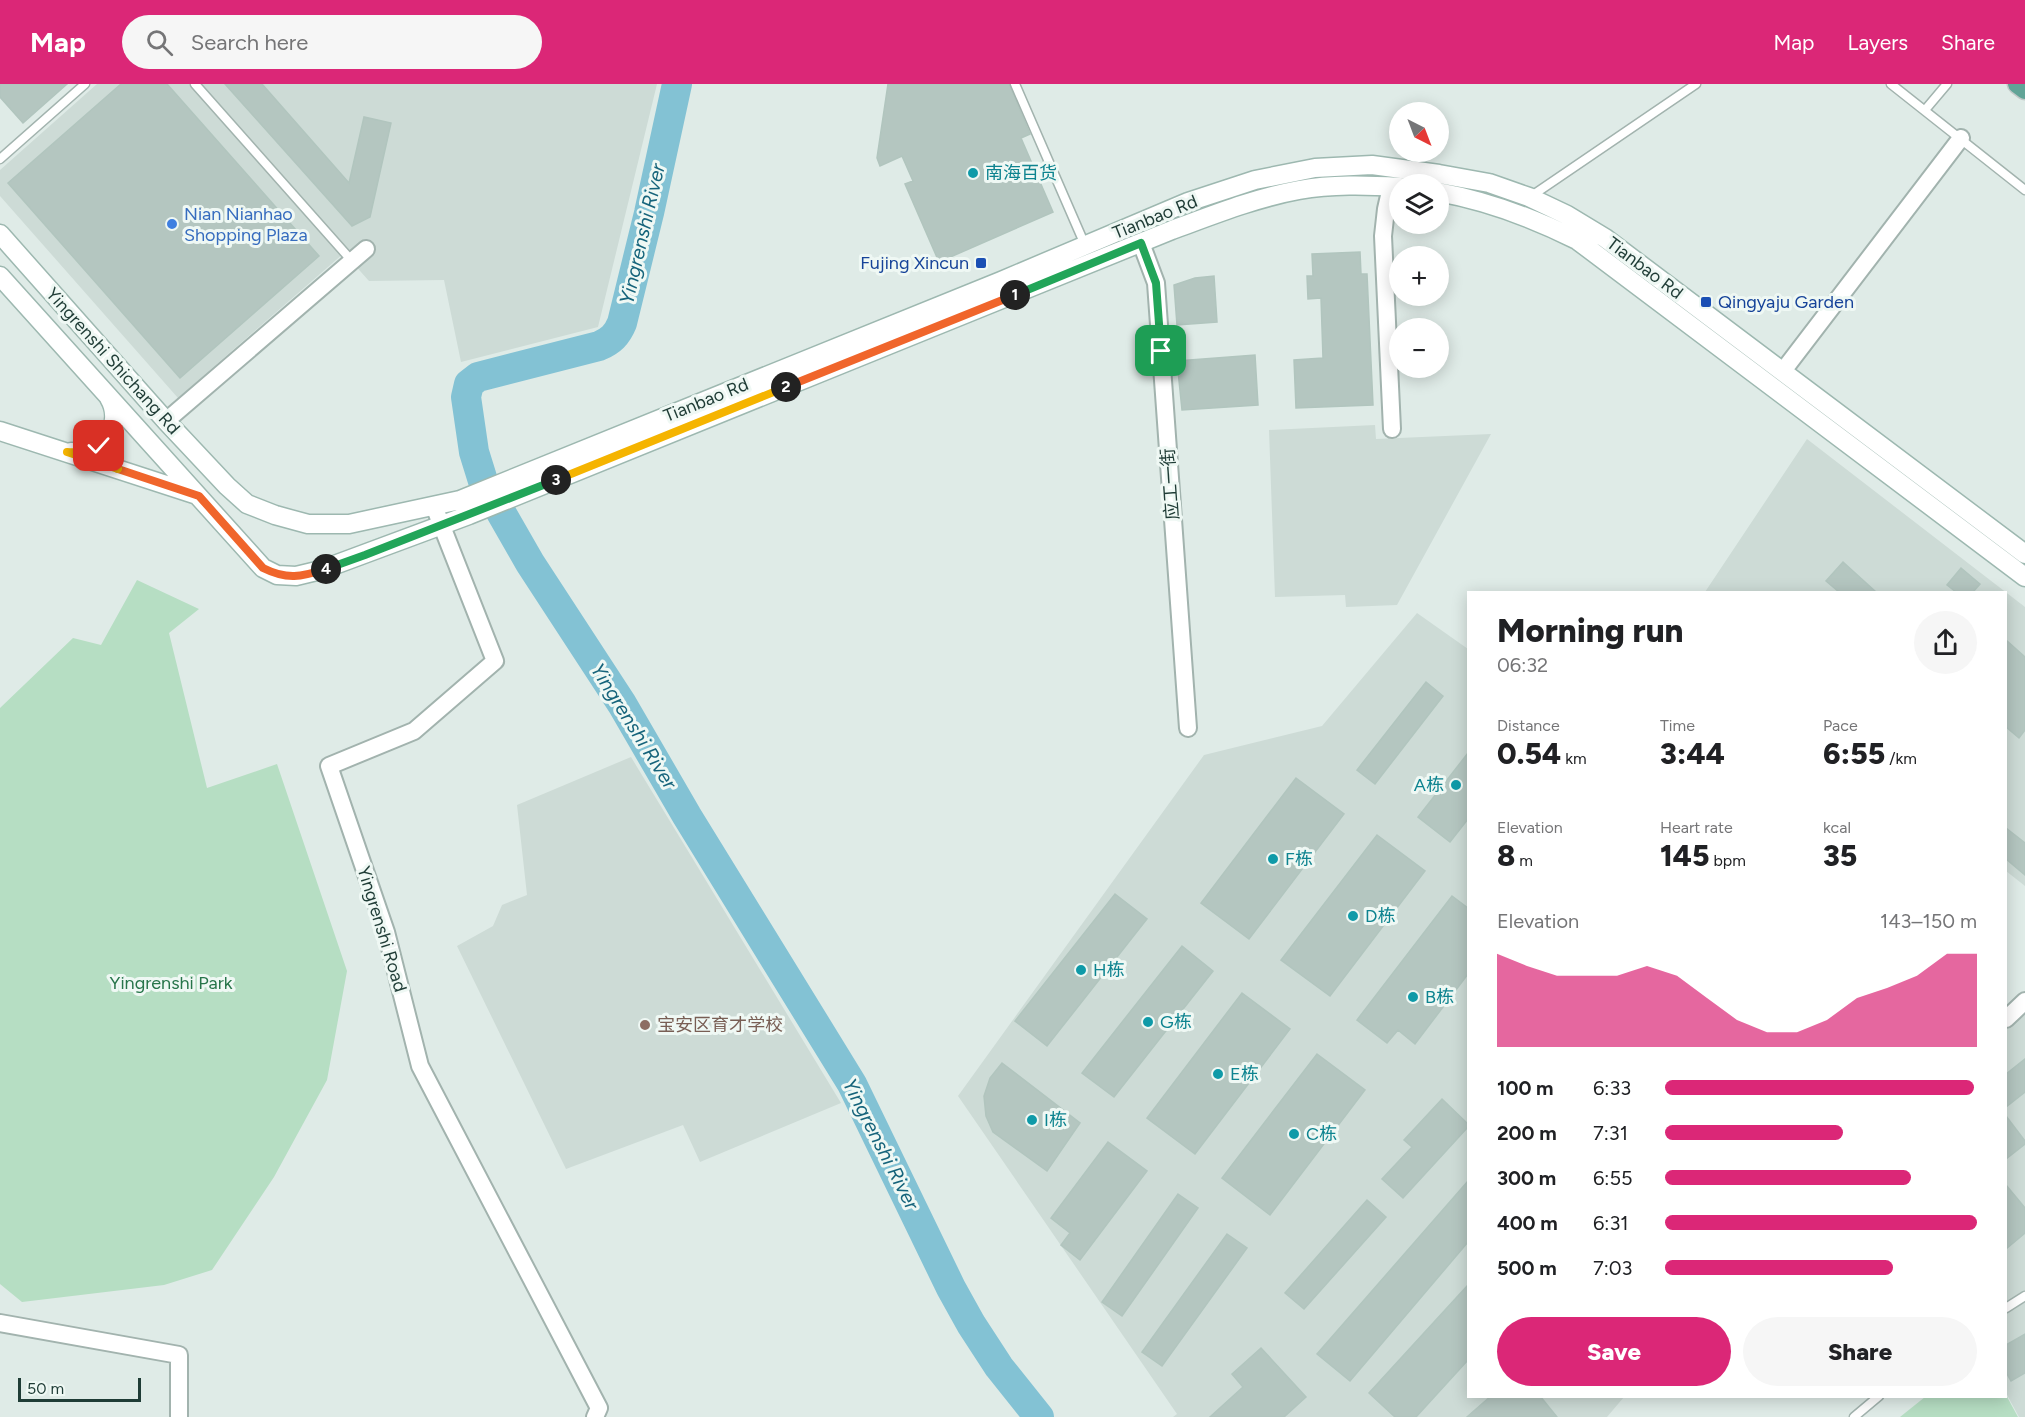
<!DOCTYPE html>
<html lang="en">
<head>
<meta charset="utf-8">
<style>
  body { margin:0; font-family:Figtree,"Noto Sans SC",sans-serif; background:#f6f6f6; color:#202124; height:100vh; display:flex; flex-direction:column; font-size:22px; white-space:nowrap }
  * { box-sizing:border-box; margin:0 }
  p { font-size:20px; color:#757577 }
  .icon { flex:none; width:33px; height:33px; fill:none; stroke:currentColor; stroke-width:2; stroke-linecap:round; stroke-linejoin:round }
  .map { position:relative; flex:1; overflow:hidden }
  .sheet { position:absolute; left:1467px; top:507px; width:540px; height:807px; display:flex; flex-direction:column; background:#fff; border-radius:0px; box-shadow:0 3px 15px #0003 }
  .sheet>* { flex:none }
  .needle { width:39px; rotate:138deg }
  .buttons { position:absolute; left:1389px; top:18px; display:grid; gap:12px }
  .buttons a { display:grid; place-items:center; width:60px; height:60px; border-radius:50%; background:#fff; box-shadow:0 3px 15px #0003; font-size:30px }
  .scale { position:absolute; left:18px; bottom:15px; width:123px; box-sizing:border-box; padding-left:6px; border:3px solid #1f3c36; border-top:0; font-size:16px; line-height:21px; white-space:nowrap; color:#1f3c36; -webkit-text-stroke:4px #eff8f4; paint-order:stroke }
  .pin { position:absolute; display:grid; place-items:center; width:51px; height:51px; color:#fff; margin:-26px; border-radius:12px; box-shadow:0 3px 9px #0006 }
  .km { position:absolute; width:30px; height:30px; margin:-15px; border-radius:50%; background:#222; color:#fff; font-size:16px; line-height:30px; text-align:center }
  .round { display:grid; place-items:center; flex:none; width:63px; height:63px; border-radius:32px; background:#f6f6f6 }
  .overview { display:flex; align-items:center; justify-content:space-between; height:102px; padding:0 30px }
  h1 { font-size:33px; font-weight:800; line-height:45px }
  .figures { display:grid; grid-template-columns:repeat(3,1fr); gap:9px; height:102px; padding:6px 30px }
  .figures div { display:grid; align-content:center }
  .figures b { font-size:30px; font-weight:800 }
  .figures small { font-size:16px; font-weight:400 }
  .figures p { font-size:16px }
  .chart { height:168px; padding:12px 30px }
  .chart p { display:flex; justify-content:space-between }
  .chart svg { width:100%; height:108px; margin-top:6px; fill:#db2777; opacity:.7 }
  .action { display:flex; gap:12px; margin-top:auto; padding:12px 30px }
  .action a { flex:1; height:69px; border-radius:36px; background:#db2777; color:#fff; font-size:24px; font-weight:800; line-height:69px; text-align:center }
  .action a+a { background:#f6f6f6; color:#202124 }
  ul { padding:0 30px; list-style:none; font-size:20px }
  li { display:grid; grid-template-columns:96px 72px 1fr; align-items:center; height:45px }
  li i { height:15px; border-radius:8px; background:#db2777 }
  header { display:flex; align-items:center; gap:36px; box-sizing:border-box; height:84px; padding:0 30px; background:#db2777; color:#fff }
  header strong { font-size:28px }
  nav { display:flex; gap:33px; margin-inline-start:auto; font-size:21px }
  .search { width:420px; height:54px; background:#f6f6f6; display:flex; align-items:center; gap:15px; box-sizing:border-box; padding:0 21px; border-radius:33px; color:#757577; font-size:22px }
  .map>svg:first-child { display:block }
</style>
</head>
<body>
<header>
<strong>Map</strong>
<div class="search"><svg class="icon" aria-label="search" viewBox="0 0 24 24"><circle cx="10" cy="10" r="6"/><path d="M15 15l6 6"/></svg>Search here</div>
<nav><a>Map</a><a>Layers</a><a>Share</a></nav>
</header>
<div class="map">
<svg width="2025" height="1333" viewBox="0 0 2025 1333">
  <rect width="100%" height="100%" fill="#dfebe7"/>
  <path fill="#cddbd6" d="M 97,0 L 657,0 L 598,243 L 461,278 L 444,196 L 369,197 L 344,169 L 178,314 L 0,112 L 0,86 Z
    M 1375,341 L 1376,355 L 1491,350 L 1397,521 L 1346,523 L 1345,511 L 1275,513 L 1269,346 Z
    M 1807,355 L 2025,523 L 2025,802 L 2006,787 L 2006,508 L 1705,508 Z
    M 1417,529 L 1468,565 L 1468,1312 L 1624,1313 L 1607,1333 L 1173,1333 L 1177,1330 L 958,1012 L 1204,671 L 1322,642 Z
    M 631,673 L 841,1019 L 700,1078 L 683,1041 L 566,1085 L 457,862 L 493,842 L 502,821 L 527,811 L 517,721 Z
    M 2025,918 L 2025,1333 L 2019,1333 L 2006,1309 L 2006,938 Z"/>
  <path fill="#b6dec3" d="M 137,496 L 199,525 L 169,549 L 207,704 L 277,680 L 347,887 L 327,996 L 274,1093 L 212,1186 L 164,1201 L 22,1218 L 0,1200 L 0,624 L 73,554 L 101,561 Z
    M 2006,1311 L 2018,1333 L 1900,1333 L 1925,1313 L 2006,1312 Z"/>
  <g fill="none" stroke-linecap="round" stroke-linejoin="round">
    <path stroke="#83c2d4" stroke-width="30" d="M 677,0 L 649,129 L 622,239 C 617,251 611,257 599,262 L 478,293 L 469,300 L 466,313 L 474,368 L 483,397 L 530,479 L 622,620 L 687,732 L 852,1000 L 951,1204 L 971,1240 L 999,1283 L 1039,1333"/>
  </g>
  <path fill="#b4c6c0" stroke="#b1c5be" stroke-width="1.5" d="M 0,0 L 67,0 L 23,39 L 0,13 Z
    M 121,0 L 167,0 L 319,172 L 180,294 L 8,99 Z
    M 225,0 L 262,0 L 349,99 L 364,33 L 391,39 L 370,133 L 352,142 Z
    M 888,0 L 1009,0 L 1030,50 L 1021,54 L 1053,128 L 939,178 L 905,100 L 913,97 L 902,72 L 880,82 L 877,74 Z
    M 1360,168 L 1361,190 L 1367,190 L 1373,321 L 1296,324 L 1294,276 L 1323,274 L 1321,214 L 1308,215 L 1307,192 L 1313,192 L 1312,170 Z
    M 1214,192 L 1217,238 L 1177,241 L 1174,201 L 1195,194 Z
    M 1255,271 L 1258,321 L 1182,326 L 1177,277 Z
    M 1843,478 L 1876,508 L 1839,508 L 1826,497 Z
    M 1961,484 L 1980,500 L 1973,508 L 1956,508 L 1947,501 Z
    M 2006,556 L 2025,573 L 2025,646 L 2019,654 L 2006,643 Z
    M 1426,598 L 1443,612 L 1375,700 L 1357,686 Z
    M 1468,669 L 1468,735 L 1450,758 L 1418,733 Z
    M 1296,694 L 1344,730 L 1249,855 L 1201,819 Z
    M 2006,744 L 2025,759 L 2025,791 L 2006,775 Z
    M 1377,751 L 1425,787 L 1330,912 L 1281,876 Z
    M 1115,810 L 1147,835 L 1047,962 L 1015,937 Z
    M 1452,812 L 1468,824 L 1468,890 L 1415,960 L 1398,946 L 1387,959 L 1357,936 Z
    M 1182,862 L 1213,887 L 1114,1013 L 1082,989 Z
    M 1242,909 L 1290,945 L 1195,1070 L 1147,1034 Z
    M 1317,970 L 1365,1006 L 1270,1131 L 1222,1094 Z
    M 2025,975 L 2025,1008 L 2006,1023 L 2006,990 Z
    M 1002,979 L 1080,1039 L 1047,1087 L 993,1048 L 986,1032 L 984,1012 L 990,994 Z
    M 1442,1015 L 1468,1040 L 1468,1043 L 1403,1114 L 1382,1095 L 1412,1063 L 1404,1056 Z
    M 2006,1032 L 2025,1057 L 2025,1060 L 2006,1075 Z
    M 1108,1058 L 1147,1087 L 1080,1176 L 1061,1161 L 1070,1149 L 1051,1134 Z
    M 1468,1097 L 1468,1158 L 1350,1297 L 1317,1270 Z
    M 2006,1101 L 2025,1124 L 2025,1149 L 2006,1165 Z
    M 1178,1110 L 1198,1124 L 1122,1232 L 1102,1218 Z
    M 1367,1116 L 1386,1133 L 1304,1225 L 1285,1209 Z
    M 1227,1150 L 1247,1164 L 1162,1282 L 1142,1268 Z
    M 1468,1201 L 1468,1276 L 1416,1333 L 1395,1333 L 1369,1309 Z
    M 2025,1250 L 2025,1289 L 2011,1297 L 2006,1288 L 2006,1261 Z
    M 1261,1264 L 1306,1313 L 1284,1333 L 1210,1333 L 1243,1303 L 1232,1290 Z
    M 1491,1312 L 1540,1312 L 1557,1333 L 1467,1333 Z"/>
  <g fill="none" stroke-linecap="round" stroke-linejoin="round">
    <g stroke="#a2b3ae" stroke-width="11">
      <path id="lane" d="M 195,0 L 352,177
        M 1015,0 L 1085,161
        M 1891,0 L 2025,106
        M 1925,26 L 1947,0
        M 0,75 L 85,0
        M 1530,113 L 1696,0
        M 2006,1224 L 2025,1212
        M 1854,1333 L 1879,1312"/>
    </g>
    <g stroke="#a2b3ae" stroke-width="20">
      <path id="street" d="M 1391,103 L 1386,125 L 1383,152 L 1392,345
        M 1141,159 L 1156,199 L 1188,644
        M 1783,287 L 1961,54
        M 166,337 L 366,165
        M 434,422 L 495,577 L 414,647 L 329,682 L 386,848 L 420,982 L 599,1324 L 595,1333
        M 2006,935 L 2025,917
        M 0,1239 L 179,1271 L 179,1333"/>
    </g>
    <g stroke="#9db8b0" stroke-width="21">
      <path id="secondary" d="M 1438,108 C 1488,117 1533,134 1577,156 L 2025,493
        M 0,150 L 166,337 L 227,402 L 247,420 L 275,431 L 308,440 L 349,440 L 460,416 L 1001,197 L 1188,118 L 1255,96 L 1315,84 L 1372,81 L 1439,90 L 1489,99 L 1529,113 L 1567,131 L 1605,154 L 2025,470
        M 0,192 L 263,484 L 277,491 L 296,492 L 321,486 L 469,431 L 1172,146 C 1213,131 1255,114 1299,106 C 1332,100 1366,101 1400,103
        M 0,347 L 197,411
        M 71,368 C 101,372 125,341 109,314"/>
    </g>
    <g stroke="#c0c8c7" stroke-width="21">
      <path id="primary" d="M 2017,0 L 2025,6"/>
    </g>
    <use href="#lane" stroke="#fff" stroke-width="8"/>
    <use href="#street" stroke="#fff" stroke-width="16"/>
    <use href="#secondary" stroke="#fff" stroke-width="18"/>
    <use href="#primary" stroke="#61a497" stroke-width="18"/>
  </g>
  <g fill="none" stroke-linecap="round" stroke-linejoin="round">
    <g stroke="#fff" stroke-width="12">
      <path id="split-1" d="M 1015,211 L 1141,159 L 1156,199 L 1161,267"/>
    </g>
    <g stroke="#fff" stroke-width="12">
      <path id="split-2" d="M 786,303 L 1015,211"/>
    </g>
    <g stroke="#fff" stroke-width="12">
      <path id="split-3" d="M 556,396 L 786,303"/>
    </g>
    <g stroke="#fff" stroke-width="12">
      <path id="split-4" d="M 326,485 L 365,471 L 556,396"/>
    </g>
    <g stroke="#fff" stroke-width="12">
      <path id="split-5" d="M 118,385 L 199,412 L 263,484 C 287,496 301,493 326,485"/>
    </g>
    <g stroke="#fff" stroke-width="12">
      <path id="split-6" d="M 99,362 C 88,368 79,369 67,368 L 118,385"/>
    </g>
    <use href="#split-1" stroke="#22a559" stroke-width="8"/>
    <use href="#split-2" stroke="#f0652b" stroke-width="8"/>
    <use href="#split-3" stroke="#f5b400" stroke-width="8"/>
    <use href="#split-4" stroke="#22a559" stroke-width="8"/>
    <use href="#split-5" stroke="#f0652b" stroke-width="8"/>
    <use href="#split-6" stroke="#f5b400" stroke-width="8"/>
  </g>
  <g fill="#0f9aa8" stroke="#eff8f4" stroke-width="2">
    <circle cx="973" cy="89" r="6"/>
    <circle cx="1456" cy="701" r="6"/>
    <circle cx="1273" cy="775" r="6"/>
    <circle cx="1353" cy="832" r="6"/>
    <circle cx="1081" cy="886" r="6"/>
    <circle cx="1413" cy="913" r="6"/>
    <circle cx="1148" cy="938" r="6"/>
    <circle cx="1218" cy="990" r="6"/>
    <circle cx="1032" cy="1036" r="6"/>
    <circle cx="1294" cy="1050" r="6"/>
  </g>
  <circle fill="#3f7fe0" stroke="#eff8f4" stroke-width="2" cx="172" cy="140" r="6"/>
  <g fill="#1a4fb4" stroke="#eff8f4" stroke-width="2">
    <rect x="975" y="173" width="12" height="12" rx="3"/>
    <rect x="1700" y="212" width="12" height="12" rx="3"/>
  </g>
  <circle fill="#8d6e63" stroke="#eff8f4" stroke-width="2" cx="645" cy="941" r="6"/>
  <g text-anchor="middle" stroke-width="6" stroke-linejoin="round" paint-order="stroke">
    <g font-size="18" fill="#0d838f" stroke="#eff8f4" text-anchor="start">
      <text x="985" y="95">南海百货</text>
      <text x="1444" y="707" text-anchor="end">A栋</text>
      <text x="1285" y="781">F栋</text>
      <text x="1365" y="838">D栋</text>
      <text x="1093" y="892">H栋</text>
      <text x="1425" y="919">B栋</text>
      <text x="1160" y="944">G栋</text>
      <text x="1230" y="996">E栋</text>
      <text x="1044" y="1042">I栋</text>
      <text x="1306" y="1056">C栋</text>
    </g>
    <g font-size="18" fill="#366cbe" stroke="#eff8f4" text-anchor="start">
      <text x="184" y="136">Nian Nianhao<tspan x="184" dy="21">Shopping Plaza</tspan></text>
    </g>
    <g font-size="18" fill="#1f3c36" stroke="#eff8f4">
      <text transform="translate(1155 133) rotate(-22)" y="6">Tianbao Rd</text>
      <text transform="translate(1645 184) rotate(37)" y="6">Tianbao Rd</text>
      <text transform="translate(113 277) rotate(48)" y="6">Yingrenshi Shichang Rd</text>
      <text transform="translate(706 316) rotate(-22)" y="6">Tianbao Rd</text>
      <text transform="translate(1170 400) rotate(-94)" y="6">应工一街</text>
      <text transform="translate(382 845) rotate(73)" y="6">Yingrenshi Road</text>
    </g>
    <g font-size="18" fill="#164399" stroke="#eff8f4" text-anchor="end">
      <text x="969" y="185">Fujing Xincun</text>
      <text x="1718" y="224" text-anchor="start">Qingyaju Garden</text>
    </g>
    <g font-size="18" fill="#27754a" stroke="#eff8f4">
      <text x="171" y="905">Yingrenshi Park</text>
    </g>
    <g font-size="18" fill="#785e54" stroke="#eff8f4" text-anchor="start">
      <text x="657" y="947">宝安区育才学校</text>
    </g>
    <g font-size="20" font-style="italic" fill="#16647b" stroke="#eff8f4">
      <text transform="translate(642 150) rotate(-77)" y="7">Yingrenshi River</text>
      <text transform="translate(634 642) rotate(58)" y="7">Yingrenshi River</text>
      <text transform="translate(881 1060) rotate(63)" y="7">Yingrenshi River</text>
    </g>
  </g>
</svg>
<div class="buttons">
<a><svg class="needle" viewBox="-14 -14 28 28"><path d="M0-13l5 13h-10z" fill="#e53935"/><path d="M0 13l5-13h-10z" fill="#757577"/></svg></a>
<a><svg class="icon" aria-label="layers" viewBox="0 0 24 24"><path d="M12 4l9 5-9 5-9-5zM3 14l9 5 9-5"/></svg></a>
<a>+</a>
<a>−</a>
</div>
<div class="scale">50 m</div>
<div class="pin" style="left:1161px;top:267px;background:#1e9e55"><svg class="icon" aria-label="arrive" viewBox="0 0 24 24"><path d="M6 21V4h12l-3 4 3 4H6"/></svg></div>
<div class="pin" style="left:99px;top:362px;background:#d93025"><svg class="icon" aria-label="check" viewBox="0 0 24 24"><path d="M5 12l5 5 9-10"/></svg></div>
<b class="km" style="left:1015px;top:211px">1</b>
<b class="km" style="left:786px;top:303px">2</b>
<b class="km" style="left:556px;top:396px">3</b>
<b class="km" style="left:326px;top:485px">4</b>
<section class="sheet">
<div class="overview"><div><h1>Morning run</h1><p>06:32</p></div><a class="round"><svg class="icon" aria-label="share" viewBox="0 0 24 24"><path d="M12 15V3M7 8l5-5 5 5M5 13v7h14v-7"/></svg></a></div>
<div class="figures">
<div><p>Distance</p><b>0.54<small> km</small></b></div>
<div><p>Time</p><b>3:44</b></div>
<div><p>Pace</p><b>6:55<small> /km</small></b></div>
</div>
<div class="figures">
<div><p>Elevation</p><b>8<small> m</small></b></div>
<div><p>Heart rate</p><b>145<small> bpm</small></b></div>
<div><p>kcal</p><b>35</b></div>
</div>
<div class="chart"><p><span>Elevation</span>143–150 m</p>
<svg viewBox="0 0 160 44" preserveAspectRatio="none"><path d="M0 44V6L10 11L20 15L30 15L40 15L50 11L60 15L70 24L80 33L90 38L100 38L110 33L120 24L130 20L140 15L150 6L160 6V44z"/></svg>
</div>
<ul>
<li><b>100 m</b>6:33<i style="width:99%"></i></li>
<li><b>200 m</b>7:31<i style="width:57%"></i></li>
<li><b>300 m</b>6:55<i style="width:79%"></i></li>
<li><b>400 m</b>6:31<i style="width:100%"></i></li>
<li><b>500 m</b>7:03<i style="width:73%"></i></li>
</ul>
<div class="action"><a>Save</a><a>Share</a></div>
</section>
</div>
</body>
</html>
